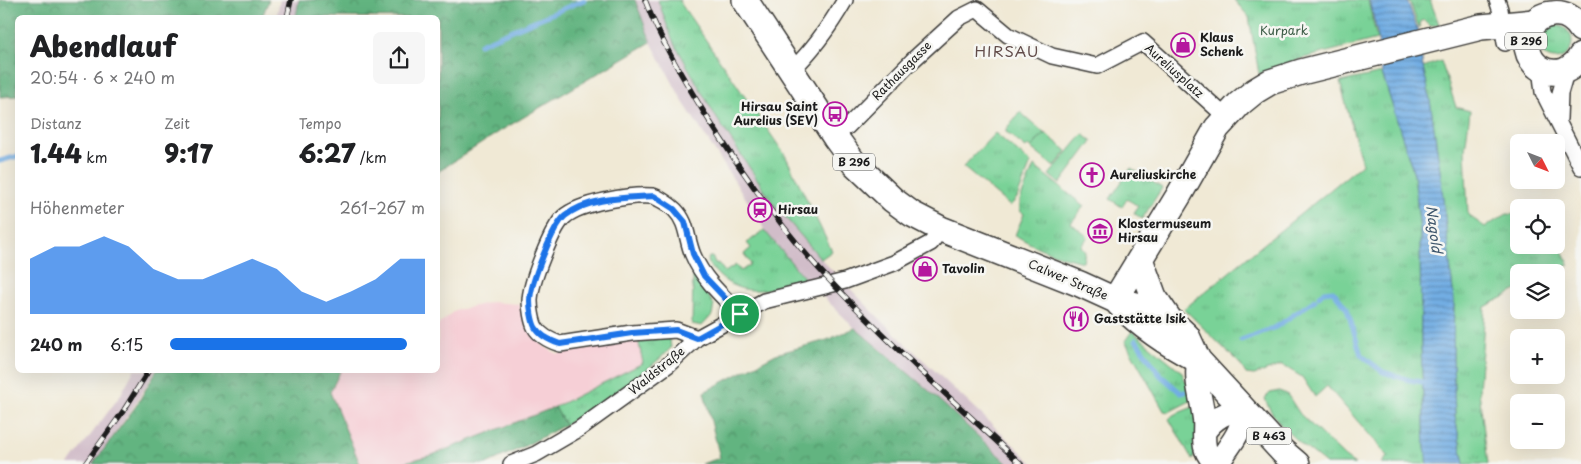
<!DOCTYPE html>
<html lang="de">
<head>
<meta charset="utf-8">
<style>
  body { margin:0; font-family:"Playpen Sans",sans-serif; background:#f6f6f6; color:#202124; height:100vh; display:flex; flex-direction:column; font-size:19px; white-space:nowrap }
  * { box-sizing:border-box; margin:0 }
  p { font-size:16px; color:#757577 }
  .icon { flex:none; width:28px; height:28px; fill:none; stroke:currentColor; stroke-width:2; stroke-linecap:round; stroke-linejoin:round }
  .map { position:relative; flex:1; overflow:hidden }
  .sheet { position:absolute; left:15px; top:15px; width:425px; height:358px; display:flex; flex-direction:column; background:#fff; border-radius:8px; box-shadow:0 5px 20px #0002 }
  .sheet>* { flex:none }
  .needle { width:32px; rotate:132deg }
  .controls { position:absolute; left:1510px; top:134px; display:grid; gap:10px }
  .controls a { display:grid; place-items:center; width:55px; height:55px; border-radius:8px; background:#fff; box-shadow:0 5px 20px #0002; font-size:25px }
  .pin { position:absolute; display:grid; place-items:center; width:42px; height:42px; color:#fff; margin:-21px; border:2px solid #fff; border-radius:50%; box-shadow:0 1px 5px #0007 }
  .round { display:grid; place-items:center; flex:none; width:52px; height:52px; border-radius:8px; background:#f6f6f6 }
  .overview { display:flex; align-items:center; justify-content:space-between; height:85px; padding:0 15px }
  h1 { font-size:28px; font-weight:800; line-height:38px }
  .metrics { display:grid; grid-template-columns:repeat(3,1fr); gap:8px; height:85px; padding:5px 15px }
  .metrics div { display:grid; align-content:center }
  .metrics b { font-size:25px; font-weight:800 }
  .metrics small { font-size:14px; font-weight:400 }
  .metrics p { font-size:14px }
  .chart { height:140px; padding:10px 15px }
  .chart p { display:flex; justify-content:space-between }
  .chart svg { width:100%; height:90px; margin-top:5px; fill:#1a73e8; opacity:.7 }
  ul { padding:0 15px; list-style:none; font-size:16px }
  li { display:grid; grid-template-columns:80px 60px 1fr; align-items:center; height:38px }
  li i { height:12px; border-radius:6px; background:#1a73e8 }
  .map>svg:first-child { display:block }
</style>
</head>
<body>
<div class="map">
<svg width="1581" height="464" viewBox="0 0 1581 464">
  <defs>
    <pattern id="grass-tufts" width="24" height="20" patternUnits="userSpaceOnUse" patternTransform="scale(1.25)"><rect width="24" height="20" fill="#79d297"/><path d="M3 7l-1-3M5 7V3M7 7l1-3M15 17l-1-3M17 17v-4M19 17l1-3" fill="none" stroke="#68b482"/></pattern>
    <pattern id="forest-crowns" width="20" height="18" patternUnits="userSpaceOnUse" patternTransform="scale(1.25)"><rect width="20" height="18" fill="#62b480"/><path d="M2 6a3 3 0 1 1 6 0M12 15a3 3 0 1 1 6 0" fill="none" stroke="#509268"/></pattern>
    <pattern id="water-rules" width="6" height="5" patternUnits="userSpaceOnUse" patternTransform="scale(1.25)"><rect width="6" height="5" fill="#72ade3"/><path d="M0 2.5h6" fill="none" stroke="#5d8cb7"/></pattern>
  </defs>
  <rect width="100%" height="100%" fill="#f6f6f2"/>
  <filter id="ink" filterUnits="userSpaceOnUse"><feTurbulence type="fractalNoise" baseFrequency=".02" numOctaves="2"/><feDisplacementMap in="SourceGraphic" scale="10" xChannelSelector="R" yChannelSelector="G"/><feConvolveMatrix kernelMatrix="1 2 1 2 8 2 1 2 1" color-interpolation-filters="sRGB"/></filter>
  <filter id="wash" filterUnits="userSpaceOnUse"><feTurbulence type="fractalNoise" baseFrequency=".0096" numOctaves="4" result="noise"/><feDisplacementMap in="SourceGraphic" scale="20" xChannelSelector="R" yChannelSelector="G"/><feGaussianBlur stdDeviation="1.12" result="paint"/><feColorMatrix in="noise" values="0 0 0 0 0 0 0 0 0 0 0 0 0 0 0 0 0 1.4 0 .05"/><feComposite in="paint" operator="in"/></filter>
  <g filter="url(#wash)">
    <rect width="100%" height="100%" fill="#f0e9d5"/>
    <path fill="#f6cfd6" d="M 491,302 L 519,304 L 531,333 L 545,347 L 557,354 L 638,339 L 643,363 L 555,407 L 432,455 L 397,464 L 360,464 L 330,392 L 341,370 L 438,370 L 438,325 L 454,311 Z"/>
    <path fill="#d1bdc9" d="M 280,0 L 299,0 L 296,17 L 276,18 Z
      M 635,0 L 658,0 L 672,39 L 716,117 L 773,203 L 821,259 L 886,325 L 1034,464 L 1008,464 L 927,389 L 855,328 L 806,280 L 786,257 L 764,230 L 761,222 L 683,102 L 651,42 Z
      M 134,370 L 156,370 L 132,409 L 93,464 L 69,464 L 120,396 Z"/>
    <path fill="url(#grass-tufts)" stroke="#4a775a" d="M 658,0 L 681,0 L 679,1 L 785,155 L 832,251 L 821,259 L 773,203 L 716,117 L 672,39 Z
      M 1234,0 L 1368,0 L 1377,39 L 1304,58 L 1259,74 L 1249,17 Z
      M 1409,0 L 1430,0 L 1439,24 L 1430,26 L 1424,20 L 1421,21 L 1419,28 Z
      M1538 42a17 17 0 1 1 34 0a17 17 0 1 1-34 0Z
      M 1441,61 L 1456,107 L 1470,111 L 1465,150 L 1468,215 L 1485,227 L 1507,214 L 1519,215 L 1519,245 L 1556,245 L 1556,239 L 1569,264 L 1552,272 L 1519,272 L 1519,289 L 1485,307 L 1479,391 L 1488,464 L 1464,464 L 1455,417 L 1453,358 L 1454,301 L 1440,170 L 1429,93 L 1423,67 Z
      M 1382,73 L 1414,174 L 1420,231 L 1421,344 L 1425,448 L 1428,464 L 1381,464 L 1388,456 L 1327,386 L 1315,397 L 1302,377 L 1282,365 L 1254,375 L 1246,374 L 1240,364 L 1184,309 L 1362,164 L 1340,82 Z
      M 1020,112 L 1044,133 L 1031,148 L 1028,146 L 1026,148 L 1006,132 L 1006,129 Z
      M 995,133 L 1031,163 L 1017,198 L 1010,206 L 963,167 Z
      M 1034,166 L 1084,206 L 1071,223 L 1088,237 L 1081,246 L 1085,251 L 1083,262 C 1059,257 1036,248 1015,235 L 1024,214 L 1020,211 L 1020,200 Z
      M 1131,168 L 1162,188 L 1142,219 L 1134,213 L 1138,206 L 1127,199 L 1122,207 L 1110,199 Z
      M 764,230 L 806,280 C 765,291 736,302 707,262 L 709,257 L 712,257 L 716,264 L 718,263 L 725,272 L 736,265 L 741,271 L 751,264 L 744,254 L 751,248 L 747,243 Z
      M 696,276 L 714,305 L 712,315 L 702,326 L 692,324 L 693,277 Z
      M 1132,331 L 1181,371 L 1194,399 L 1169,412 L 1164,411 L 1125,341 Z
      M 664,337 L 670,340 L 671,348 C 640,379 602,402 565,425 L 555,407 L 643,363 L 638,339 Z
      M 1279,391 L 1287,394 L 1300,414 L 1345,457 L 1355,464 L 1326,464 C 1305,447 1273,425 1265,398 L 1270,393 Z
      M 1193,407 L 1198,423 L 1194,458 L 1192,459 L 1169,419 L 1173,415 Z"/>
    <path fill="url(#forest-crowns)" stroke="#3f684e" d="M 0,0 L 269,0 L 262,17 L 18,18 L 17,96 L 0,97 Z
      M 299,0 L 635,0 L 651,42 L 502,130 L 439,171 L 438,173 L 438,18 L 296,17 Z
      M 855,328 L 927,389 L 1008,464 L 701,464 L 720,458 L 704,392 L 776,354 L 827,340 Z
      M 157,370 L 341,370 L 330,392 L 360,464 L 93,464 L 136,406 Z
      M 555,407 L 565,425 L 521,448 L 486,464 L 397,464 L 432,455 Z"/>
    <path fill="#79d297" stroke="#4a775a" d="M 1045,133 L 1067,151 L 1054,167 L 1031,148 Z
      M 1083,134 L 1092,141 L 1060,184 L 1049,175 Z"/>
    <path fill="url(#water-rules)" stroke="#476480" d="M 1369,0 L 1407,0 L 1417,28 L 1423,67 L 1429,93 L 1440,170 L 1454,301 L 1453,358 L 1455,417 L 1464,464 L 1428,464 L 1425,448 L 1421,344 L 1420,231 L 1414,174 L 1382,73 L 1377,32 Z"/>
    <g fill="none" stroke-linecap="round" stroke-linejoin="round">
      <path stroke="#72ade3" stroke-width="5" d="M 480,44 L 584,0
        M 0,161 L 18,156
        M 1319,296 L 1323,292 L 1333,291 L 1347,309 L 1361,355 L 1383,372 L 1409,380 L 1429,383
        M 1136,340 L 1160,375 L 1181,393 L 1185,392
        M 1241,340 L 1276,327 L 1315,300"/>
    </g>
  </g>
  <g filter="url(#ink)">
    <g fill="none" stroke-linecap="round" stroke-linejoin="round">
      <g stroke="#3c3b38" stroke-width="18">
        <path id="street" d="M 1497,0 L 1500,9 L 1505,43
          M 1540,68 L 1543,92 L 1581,167
          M 791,71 C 813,50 830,26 845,0
          M 1559,119 L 1560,93 L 1567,69
          M 847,127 L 914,59 L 959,18 L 977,9 L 1008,35 L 1052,56 L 1097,66 L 1143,42 L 1226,117
          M 697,338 L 676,330 L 632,333 L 560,344 C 551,341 540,336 535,327 C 532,321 530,308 530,301 C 530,284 552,228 564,217 C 579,203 632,194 652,196 C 658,197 670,205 675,210 C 688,223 686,239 693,255 C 703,279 722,296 740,314
          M 511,464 L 536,454 L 579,429 L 668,365 L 697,338 L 764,301 L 845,281 L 894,263 L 931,243 L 941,229"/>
      </g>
      <g stroke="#3c3b38" stroke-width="25">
        <path id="secondary" d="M 1198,360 C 1195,385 1201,395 1204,419 C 1205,428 1203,438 1205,447 C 1206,453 1211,459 1215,464
          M 1205,431 C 1215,417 1226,413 1242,407 C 1242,412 1243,419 1241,424 C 1238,439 1224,450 1219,464"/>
      </g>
      <g stroke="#3c3b38" stroke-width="28">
        <path id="primary" d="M 745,0 L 835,137 L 854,163 L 893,200 L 912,214 L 941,229 L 1080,284 L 1115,300 L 1144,307 L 1170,320 L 1187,336 L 1198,360 L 1283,452 L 1297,464
          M 1581,29 C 1574,18 1564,12 1552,14 C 1511,19 1523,82 1564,71 C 1571,68 1577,63 1581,56
          M 1140,259 L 1154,297 L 1169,319
          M 1115,300 L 1179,195 L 1217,128 L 1239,104 L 1255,91 L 1270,82 L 1301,72 L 1481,27 L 1534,22
          M 1119,304 C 1142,327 1169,345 1198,360"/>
      </g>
      <use href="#street" stroke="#fff" stroke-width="15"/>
      <use href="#secondary" stroke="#fff" stroke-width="22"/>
      <use href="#primary" stroke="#fff" stroke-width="25"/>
      <g stroke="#1c1c1c" stroke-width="5.5">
        <path id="rail" d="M 645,0 C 660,40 683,78 705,114 C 739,168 776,221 819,269 C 881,337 954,401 1021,464
          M 287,18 L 291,0
          M 85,464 L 124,410 L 149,370"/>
      </g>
      <use href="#rail" stroke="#f6f6f2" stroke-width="4" stroke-dasharray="11" stroke-linecap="butt"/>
    </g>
  </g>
  <g fill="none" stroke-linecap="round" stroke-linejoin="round" filter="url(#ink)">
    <g stroke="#fff" stroke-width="10">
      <path id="route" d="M 654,196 L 674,209 L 685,222 L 693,254 L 704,276 L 740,314 L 697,338 L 676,330 L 632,333 L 560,344 C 551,341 540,336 535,327 C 532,321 530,308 530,301 C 530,284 553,226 565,216 C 589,197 625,198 654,196 Z"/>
    </g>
    <use href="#route" stroke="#1a73e8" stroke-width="6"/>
  </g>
  <defs>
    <g id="shop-ring" transform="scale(1.25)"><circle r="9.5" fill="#f6f6f2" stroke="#b5179e" stroke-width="1.5"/><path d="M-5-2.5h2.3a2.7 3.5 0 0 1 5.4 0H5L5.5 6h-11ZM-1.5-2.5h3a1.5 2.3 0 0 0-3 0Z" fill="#b5179e"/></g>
    <g id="bus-ring" transform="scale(1.25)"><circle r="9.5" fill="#f6f6f2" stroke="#b5179e" stroke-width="1.5"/><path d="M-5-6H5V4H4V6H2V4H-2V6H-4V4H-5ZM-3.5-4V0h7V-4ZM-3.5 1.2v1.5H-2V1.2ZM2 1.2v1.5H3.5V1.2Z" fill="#b5179e"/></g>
    <g id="church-ring" transform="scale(1.25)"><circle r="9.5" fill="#f6f6f2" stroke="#b5179e" stroke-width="1.5"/><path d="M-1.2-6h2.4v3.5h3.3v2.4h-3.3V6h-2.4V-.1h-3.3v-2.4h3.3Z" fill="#b5179e"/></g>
    <g id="station-ring" transform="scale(1.25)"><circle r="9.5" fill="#f6f6f2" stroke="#b5179e" stroke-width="1.5"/><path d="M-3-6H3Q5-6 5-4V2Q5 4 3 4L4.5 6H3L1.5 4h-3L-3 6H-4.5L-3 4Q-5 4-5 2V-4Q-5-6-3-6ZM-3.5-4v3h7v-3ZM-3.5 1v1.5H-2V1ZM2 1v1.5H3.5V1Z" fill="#b5179e"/></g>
    <g id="museum-ring" transform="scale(1.25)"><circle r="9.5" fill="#f6f6f2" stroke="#b5179e" stroke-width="1.5"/><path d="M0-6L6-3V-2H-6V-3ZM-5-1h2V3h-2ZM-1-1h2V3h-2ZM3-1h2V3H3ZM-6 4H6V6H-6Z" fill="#b5179e"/></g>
    <g id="restaurant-ring" transform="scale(1.25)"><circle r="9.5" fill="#f6f6f2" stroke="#b5179e" stroke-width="1.5"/><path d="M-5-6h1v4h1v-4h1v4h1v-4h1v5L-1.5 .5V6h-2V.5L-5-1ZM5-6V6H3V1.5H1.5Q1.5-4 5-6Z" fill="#b5179e"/></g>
  </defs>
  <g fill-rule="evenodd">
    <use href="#shop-ring" x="1183" y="45"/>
    <use href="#bus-ring" x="835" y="114"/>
    <use href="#church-ring" x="1092" y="175"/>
    <use href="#station-ring" x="760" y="210"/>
    <use href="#museum-ring" x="1100" y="231"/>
    <use href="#shop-ring" x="925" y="269"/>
    <use href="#restaurant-ring" x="1076" y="319"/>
  </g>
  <g text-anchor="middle" stroke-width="5" stroke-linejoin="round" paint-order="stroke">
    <g fill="#f6f6f2" stroke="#5d5d5c" stroke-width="1">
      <rect x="1505" y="32.5" width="42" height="17" rx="4"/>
      <rect x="833" y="153.5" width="42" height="17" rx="4"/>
      <rect x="1246.5" y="427.5" width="45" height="17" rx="4"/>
    </g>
    <g font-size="11" font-weight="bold" fill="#1c1c1c">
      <text x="1526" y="45">B 296</text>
      <text x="854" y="166">B 296</text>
      <text x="1269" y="440">B 463</text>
    </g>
    <g font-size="12" fill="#3d5c47" stroke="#f6f6f2">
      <text x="1284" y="35">Kurpark</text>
    </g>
    <g font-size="12" font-weight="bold" fill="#1c1c1c" stroke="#f6f6f2" text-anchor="start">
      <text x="1200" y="42">Klaus<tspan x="1200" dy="14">Schenk</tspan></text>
      <text x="818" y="111" text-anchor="end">Hirsau Saint<tspan x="818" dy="14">Aurelius (SEV)</tspan></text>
      <text x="1110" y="179">Aureliuskirche</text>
      <text x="778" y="214">Hirsau</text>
      <text x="1118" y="228">Klostermuseum<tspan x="1118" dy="14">Hirsau</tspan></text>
      <text x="942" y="273">Tavolin</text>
      <text x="1094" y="323">Gaststätte Isik</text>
    </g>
    <g font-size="12" fill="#1c1c1c" stroke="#f6f6f2">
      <text transform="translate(902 71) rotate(-45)" y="4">Rathausgasse</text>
      <text transform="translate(1174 71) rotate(42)" y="4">Aureliusplatz</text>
      <text transform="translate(1068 280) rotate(23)" y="4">Calwer Straße</text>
      <text transform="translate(657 371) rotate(-39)" y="4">Waldstraße</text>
    </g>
    <g font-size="14" font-style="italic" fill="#3e566c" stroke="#f6f6f2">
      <text transform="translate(1434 229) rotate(83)" y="5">Nagold</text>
    </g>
    <g font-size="15" letter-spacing="1" fill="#624d4b" stroke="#f6f6f2">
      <text x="1007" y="57">HIRSAU</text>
    </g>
  </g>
</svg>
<div class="controls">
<a><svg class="needle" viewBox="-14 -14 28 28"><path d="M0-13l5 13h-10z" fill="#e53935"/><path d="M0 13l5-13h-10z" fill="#757577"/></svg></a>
<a><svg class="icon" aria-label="locate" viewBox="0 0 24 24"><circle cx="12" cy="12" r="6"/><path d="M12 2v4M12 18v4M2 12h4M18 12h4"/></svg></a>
<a><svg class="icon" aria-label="layers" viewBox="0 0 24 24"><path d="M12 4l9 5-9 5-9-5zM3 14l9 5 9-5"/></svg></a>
<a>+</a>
<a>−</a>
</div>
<div class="pin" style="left:740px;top:314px;background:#1e9e55"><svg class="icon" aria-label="arrive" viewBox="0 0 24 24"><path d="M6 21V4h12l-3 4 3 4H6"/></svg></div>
<section class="sheet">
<div class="overview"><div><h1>Abendlauf</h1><p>20:54 · 6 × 240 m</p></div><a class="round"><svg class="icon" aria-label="share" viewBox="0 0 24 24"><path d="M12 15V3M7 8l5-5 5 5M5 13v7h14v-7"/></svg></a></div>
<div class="metrics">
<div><p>Distanz</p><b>1.44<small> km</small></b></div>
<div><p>Zeit</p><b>9:17</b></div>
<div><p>Tempo</p><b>6:27<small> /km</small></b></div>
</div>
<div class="chart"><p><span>Höhenmeter</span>261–267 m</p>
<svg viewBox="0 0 160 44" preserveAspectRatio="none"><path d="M0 44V17L10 11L20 11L30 6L40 11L50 22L60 27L70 27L80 22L90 17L100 22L110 33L120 38L130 33L140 27L150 17L160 17V44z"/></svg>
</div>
<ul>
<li><b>240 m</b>6:15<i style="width:93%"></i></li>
</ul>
</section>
</div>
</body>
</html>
